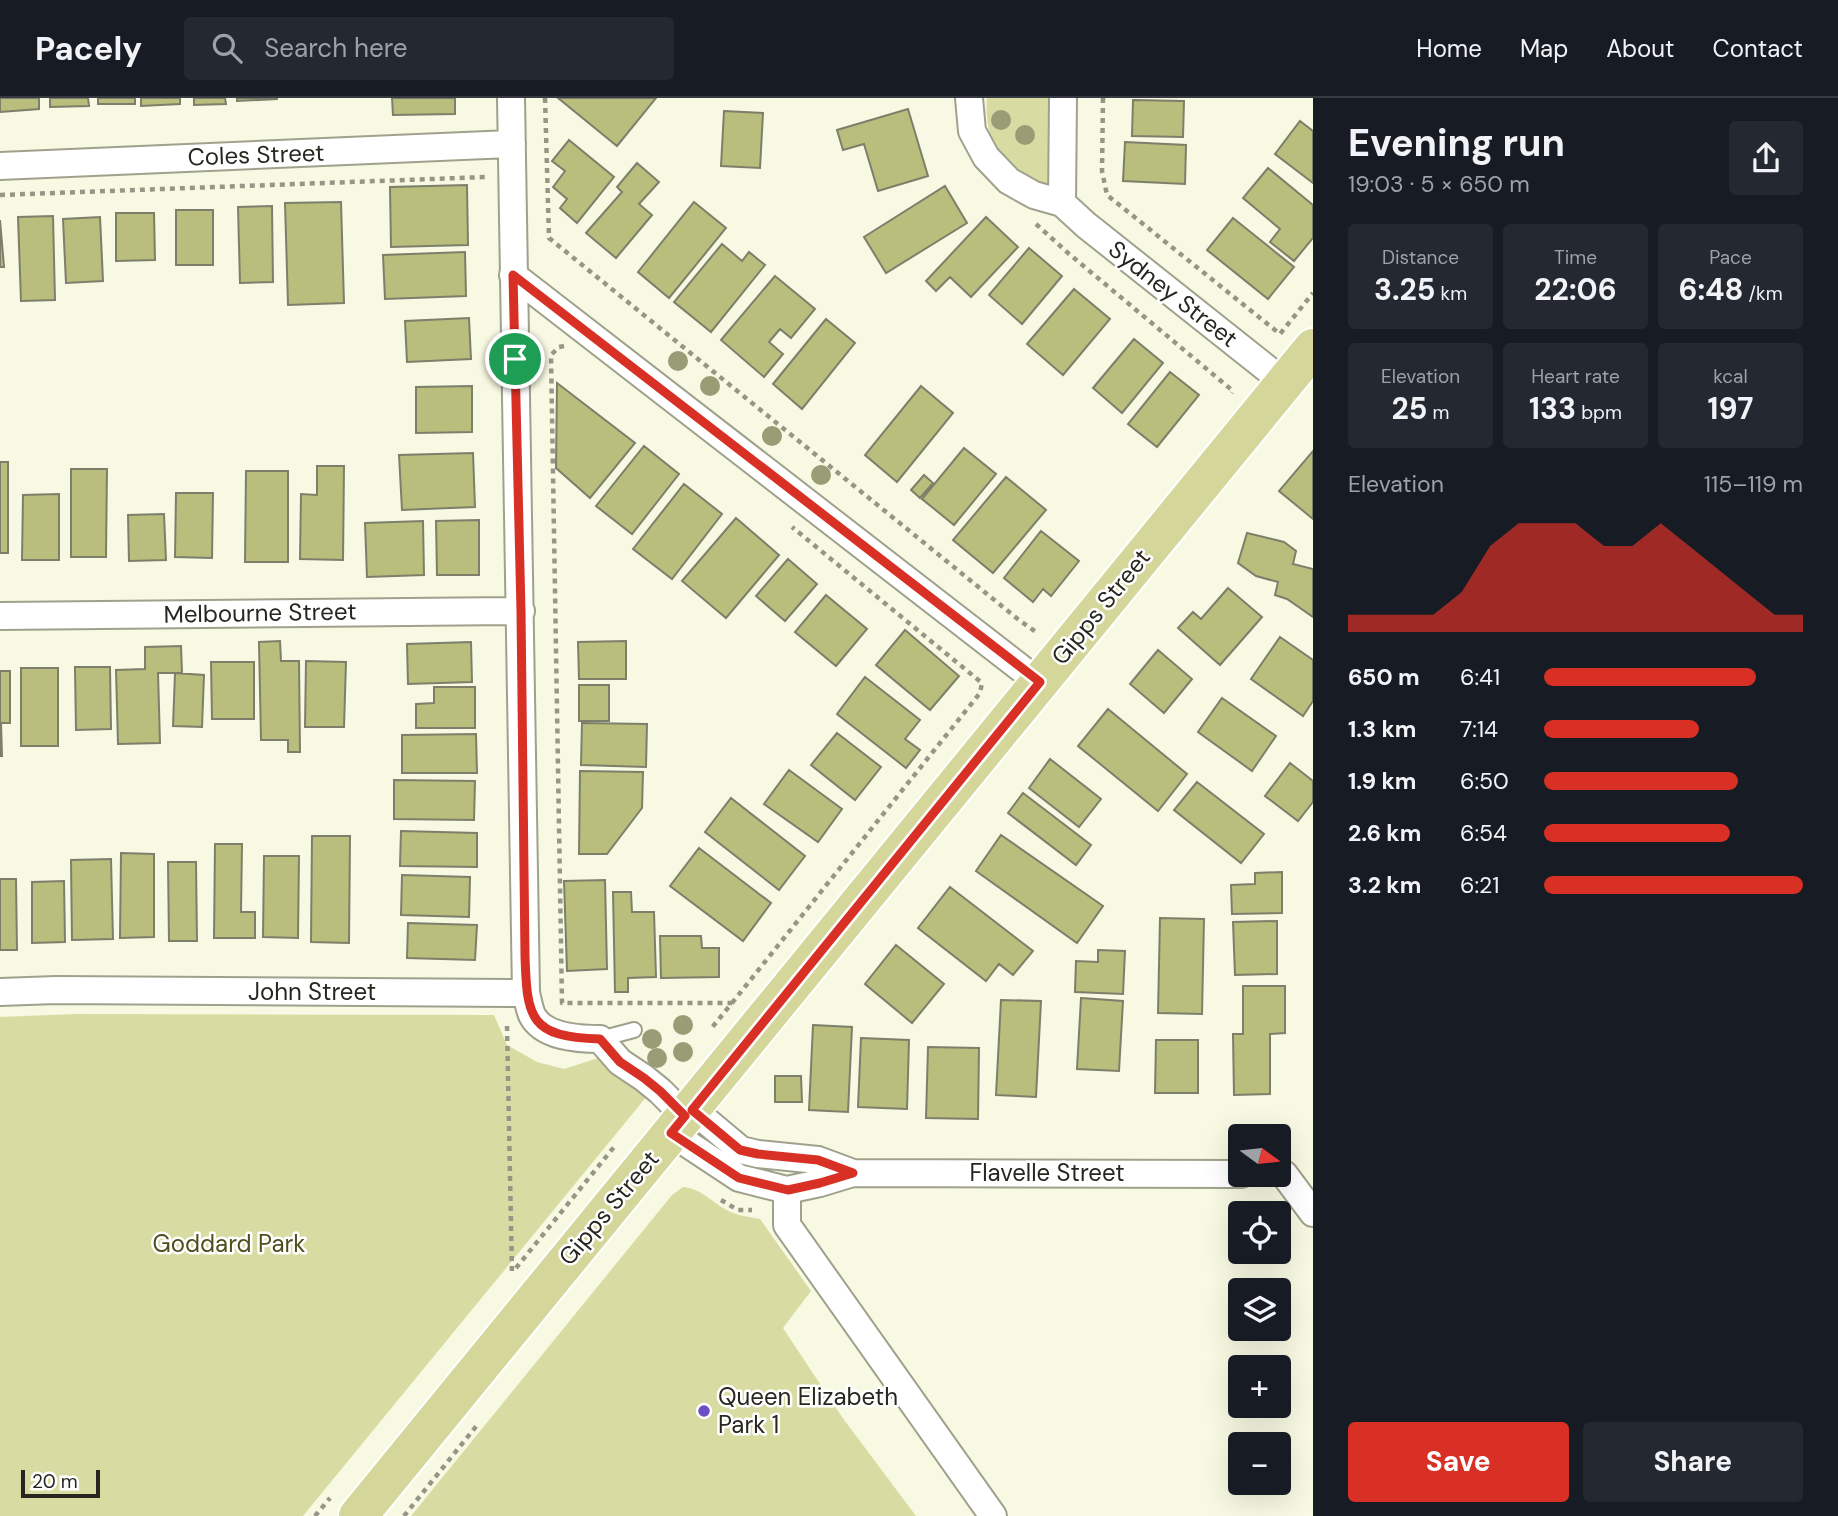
<!DOCTYPE html>
<html lang="en">
<head>
<meta charset="utf-8">
<style>
  body { margin:0; font-family:"DM Sans",sans-serif; background:#242831; color:#f1f3f6; height:100vh; display:flex; flex-direction:column; font-size:26px; white-space:nowrap }
  * { box-sizing:border-box; margin:0 }
  p { font-size:23px; color:#9ea1a6 }
  .icon { flex:none; width:38px; height:38px; fill:none; stroke:currentColor; stroke-width:2; stroke-linecap:round; stroke-linejoin:round }
  .map { position:relative; flex:1; overflow:hidden }
  .side { display:flex; flex-direction:column; background:#171b24; width:525px }
  .side>* { flex:none }
  .needle { width:46px; rotate:105deg }
  .fabs { position:absolute; left:1228px; top:1026px; display:grid; gap:14px }
  .fabs a { display:grid; place-items:center; width:63px; height:63px; border-radius:7px; background:#171b24; box-shadow:0 7px 28px #0002; font-size:35px }
  .scale { position:absolute; left:21px; bottom:18px; width:79px; box-sizing:border-box; padding-left:7px; border:4px solid #27271f; border-top:0; font-size:19px; line-height:24px; white-space:nowrap; color:#27271f; -webkit-text-stroke:5px #fff; paint-order:stroke }
  .pin { position:absolute; display:grid; place-items:center; width:60px; height:60px; color:#fff; margin:-30px; border:4px solid #fff; border-radius:50%; box-shadow:0 2px 7px #0007 }
  .round { display:grid; place-items:center; flex:none; width:74px; height:74px; border-radius:7px; background:#242831 }
  .overview { display:flex; align-items:center; justify-content:space-between; height:119px; padding:0 35px }
  h1 { font-size:38px; font-weight:700; line-height:52px }
  .figures { display:grid; grid-template-columns:repeat(3,1fr); gap:10px; height:119px; padding:7px 35px }
  .figures div { display:grid; align-content:center; border-radius:7px; background:#242831; text-align:center }
  .figures b { font-size:30px; font-weight:700 }
  .figures small { font-size:19px; font-weight:400 }
  .figures p { font-size:19px }
  .chart { height:196px; padding:14px 35px }
  .chart p { display:flex; justify-content:space-between }
  .chart svg { width:100%; height:126px; margin-top:7px; fill:#d93025; opacity:.7 }
  .action { display:flex; gap:14px; margin-top:auto; padding:14px 35px }
  .action a { flex:1; height:80px; border-radius:7px; background:#d93025; color:#fff; font-size:28px; font-weight:700; line-height:80px; text-align:center }
  .action a+a { background:#242831; color:#f1f3f6 }
  ul { padding:0 35px; list-style:none; font-size:23px }
  li { display:grid; grid-template-columns:112px 84px 1fr; align-items:center; height:52px }
  li i { height:18px; border-radius:9px; background:#d93025 }
  header { display:flex; align-items:center; gap:42px; box-sizing:border-box; height:98px; padding:0 35px; background:#171b24; border-bottom:2px solid #363941 }
  header strong { font-size:33px }
  nav { display:flex; gap:38px; margin-inline-start:auto; font-size:24px }
  .search { width:490px; height:63px; background:#242831; display:flex; align-items:center; gap:18px; box-sizing:border-box; padding:0 24px; border-radius:7px; color:#9ea1a6; font-size:26px }
  main { display:flex; flex:1; min-height:0 }
  .map>svg:first-child { display:block }
</style>
</head>
<body>
<header>
<strong>Pacely</strong>
<div class="search"><svg class="icon" aria-label="search" viewBox="0 0 24 24"><circle cx="10" cy="10" r="6"/><path d="M15 15l6 6"/></svg>Search here</div>
<nav><a>Home</a><a>Map</a><a>About</a><a>Contact</a></nav>
</header>
<main>
<div class="map">
<svg width="1313" height="1418" viewBox="0 0 1313 1418">
  <rect width="100%" height="100%" fill="#f7f9e2"/>
  <path fill="#d9dca2" d="M 987,0 L 1055,0 L 1054,87 L 1039,92 C 1027,81 1012,71 1001,59 C 989,45 985,18 987,0 Z
    M 75,916 L 494,917 L 507,947 L 537,964 L 564,971 L 598,960 L 647,998 L 303,1418 L 0,1418 L 0,919 Z
    M 683,1089 C 702,1090 715,1108 733,1115 C 741,1118 751,1119 760,1121 L 811,1193 L 783,1230 L 842,1319 L 916,1418 L 411,1418 L 672,1097 Z"/>
  <path fill="#babe7d" stroke="#7d7f6a" stroke-width="2" d="M 0,0 L 39,0 L 39,11 L 0,14 Z
    M 50,0 L 88,0 L 89,8 L 50,9 Z
    M 98,0 L 135,0 L 135,6 L 98,6 Z
    M 141,0 L 180,0 L 180,6 L 141,8 Z
    M 194,0 L 225,0 L 226,6 L 194,7 Z
    M 237,0 L 277,0 L 277,1 L 237,3 Z
    M 392,0 L 455,0 L 455,16 L 393,17 Z
    M 558,0 L 656,0 L 617,48 Z
    M 1133,2 L 1184,3 L 1183,39 L 1132,38 Z
    M 908,11 L 928,78 L 878,93 L 864,46 L 843,52 L 837,32 Z
    M 724,13 L 763,15 L 760,70 L 721,68 Z
    M 1300,23 L 1313,33 L 1313,85 L 1275,56 Z
    M 569,42 L 614,79 L 577,125 L 560,110 L 567,101 L 553,89 L 565,73 L 552,63 Z
    M 1125,44 L 1186,47 L 1185,86 L 1123,83 Z
    M 637,65 L 659,84 L 639,106 L 652,117 L 616,160 L 586,135 L 622,94 L 617,89 Z
    M 1268,70 L 1313,107 L 1313,140 L 1294,163 L 1270,144 L 1280,131 L 1243,100 Z
    M 467,87 L 468,147 L 391,149 L 390,89 Z
    M 945,88 L 967,125 L 886,175 L 864,139 Z
    M 341,104 L 344,205 L 288,207 L 285,105 Z
    M 694,104 L 726,130 L 669,200 L 638,174 Z
    M 272,108 L 273,184 L 240,185 L 238,109 Z
    M 176,112 L 213,112 L 213,167 L 176,167 Z
    M 116,115 L 154,115 L 155,162 L 116,163 Z
    M 53,118 L 55,202 L 21,203 L 18,119 Z
    M 100,119 L 103,183 L 66,185 L 63,121 Z
    M 986,119 L 1018,149 L 971,199 L 950,179 L 936,193 L 926,183 Z
    M 1233,120 L 1294,169 L 1268,201 L 1207,152 Z
    M 0,122 L 4,169 L 0,169 Z
    M 722,146 L 742,163 L 749,154 L 765,167 L 711,234 L 674,204 Z
    M 1029,150 L 1062,178 L 1022,226 L 989,197 Z
    M 465,154 L 466,198 L 385,201 L 383,157 Z
    M 775,178 L 815,211 L 791,240 L 780,231 L 769,244 L 783,256 L 764,279 L 721,242 Z
    M 1074,191 L 1110,221 L 1063,277 L 1027,246 Z
    M 469,220 L 471,261 L 407,264 L 405,223 Z
    M 826,221 L 855,245 L 802,311 L 773,286 Z
    M 1134,241 L 1163,265 L 1122,315 L 1093,290 Z
    M 1170,274 L 1199,297 L 1157,349 L 1128,326 Z
    M 557,285 L 635,345 L 590,400 L 556,370 Z
    M 472,288 L 472,334 L 416,335 L 416,289 Z
    M 921,288 L 953,315 L 897,384 L 865,357 Z
    M 644,348 L 679,376 L 632,436 L 596,408 Z
    M 964,350 L 996,376 L 954,427 L 922,401 Z
    M 1313,353 L 1313,421 L 1279,393 Z
    M 473,355 L 475,409 L 402,412 L 399,357 Z
    M 0,364 L 8,364 L 8,455 L 0,455 Z
    M 317,368 L 344,368 L 343,462 L 300,461 L 301,396 L 317,397 Z
    M 71,371 L 107,371 L 106,459 L 71,459 Z
    M 246,373 L 288,373 L 288,464 L 245,464 Z
    M 924,377 L 933,385 L 920,400 L 911,392 Z
    M 1006,379 L 1046,412 L 993,475 L 953,442 Z
    M 684,386 L 722,416 L 672,481 L 633,451 Z
    M 176,395 L 213,395 L 212,460 L 175,459 Z
    M 59,396 L 59,462 L 22,462 L 23,397 Z
    M 164,416 L 166,462 L 129,463 L 128,417 Z
    M 736,420 L 779,457 L 726,520 L 682,483 Z
    M 479,422 L 479,477 L 437,477 L 436,423 Z
    M 423,423 L 424,477 L 367,479 L 365,425 Z
    M 1041,433 L 1079,463 L 1051,498 L 1043,491 L 1033,504 L 1004,480 Z
    M 1247,435 L 1284,444 L 1296,453 L 1293,466 L 1313,471 L 1313,519 L 1287,501 L 1275,497 L 1278,484 L 1256,478 L 1238,465 Z
    M 788,461 L 817,486 L 785,523 L 756,498 Z
    M 1228,490 L 1262,519 L 1220,567 L 1178,530 L 1193,514 L 1201,521 Z
    M 826,497 L 867,531 L 836,568 L 795,534 Z
    M 905,532 L 959,578 L 930,612 L 876,567 Z
    M 1280,539 L 1313,562 L 1313,603 L 1303,618 L 1251,581 Z
    M 280,543 L 281,563 L 299,563 L 300,654 L 288,654 L 288,642 L 261,642 L 259,544 Z
    M 626,543 L 626,581 L 579,581 L 578,544 Z
    M 471,544 L 472,584 L 408,586 L 407,546 Z
    M 181,548 L 182,575 L 158,575 L 160,645 L 118,646 L 116,572 L 145,571 L 145,549 Z
    M 1158,552 L 1192,581 L 1164,615 L 1130,586 Z
    M 306,563 L 346,564 L 344,629 L 305,629 Z
    M 211,564 L 254,564 L 254,621 L 212,621 Z
    M 75,569 L 110,569 L 111,631 L 76,632 Z
    M 21,570 L 58,570 L 58,648 L 21,648 Z
    M 0,573 L 10,573 L 10,625 L 1,625 L 2,658 L 0,658 Z
    M 175,575 L 204,577 L 202,629 L 173,628 Z
    M 865,579 L 920,622 L 905,641 L 920,652 L 906,670 L 837,616 Z
    M 579,587 L 609,587 L 609,623 L 579,623 Z
    M 434,589 L 475,589 L 475,630 L 416,630 L 416,606 L 434,605 Z
    M 1222,600 L 1276,638 L 1252,673 L 1198,634 Z
    M 1108,611 L 1187,676 L 1158,713 L 1078,648 Z
    M 582,625 L 647,626 L 646,669 L 581,667 Z
    M 837,635 L 881,669 L 855,702 L 811,667 Z
    M 476,636 L 477,675 L 402,675 L 402,637 Z
    M 1050,661 L 1101,701 L 1079,729 L 1029,690 Z
    M 1290,665 L 1313,683 L 1313,704 L 1298,723 L 1265,698 Z
    M 789,672 L 842,711 L 818,744 L 764,706 Z
    M 580,673 L 643,674 L 642,710 L 607,756 L 579,756 Z
    M 394,682 L 475,683 L 474,722 L 394,721 Z
    M 1197,684 L 1264,736 L 1241,765 L 1174,712 Z
    M 1023,695 L 1091,747 L 1076,767 L 1008,715 Z
    M 731,700 L 805,758 L 779,792 L 705,734 Z
    M 401,733 L 477,735 L 477,769 L 400,768 Z
    M 1001,737 L 1103,808 L 1077,845 L 976,773 Z
    M 312,738 L 350,738 L 349,845 L 311,844 Z
    M 215,746 L 242,746 L 241,814 L 255,814 L 255,840 L 214,840 Z
    M 699,750 L 771,805 L 743,843 L 670,788 Z
    M 121,755 L 154,756 L 154,839 L 120,840 Z
    M 264,758 L 299,758 L 298,840 L 263,839 Z
    M 111,761 L 113,841 L 72,842 L 71,762 Z
    M 168,764 L 196,764 L 197,843 L 169,843 Z
    M 1282,774 L 1282,815 L 1232,816 L 1231,787 L 1255,786 L 1255,775 Z
    M 402,777 L 470,779 L 469,819 L 401,817 Z
    M 0,781 L 16,781 L 17,852 L 0,852 Z
    M 605,782 L 607,871 L 567,873 L 564,783 Z
    M 64,783 L 65,844 L 32,845 L 32,784 Z
    M 950,789 L 1033,853 L 1013,877 L 999,866 L 986,883 L 918,830 Z
    M 613,794 L 631,794 L 632,814 L 654,814 L 656,879 L 628,880 L 628,894 L 615,894 Z
    M 1160,820 L 1204,821 L 1202,916 L 1158,915 Z
    M 1277,823 L 1277,876 L 1235,877 L 1233,824 Z
    M 408,825 L 477,827 L 475,862 L 407,860 Z
    M 660,838 L 701,838 L 702,850 L 719,850 L 719,879 L 661,880 Z
    M 896,847 L 944,886 L 912,925 L 865,886 Z
    M 1098,852 L 1125,853 L 1123,896 L 1075,894 L 1076,863 L 1098,864 Z
    M 1243,888 L 1285,888 L 1285,935 L 1270,936 L 1270,996 L 1234,997 L 1233,936 L 1243,936 Z
    M 1081,900 L 1123,903 L 1119,973 L 1077,971 Z
    M 1001,902 L 1041,903 L 1036,999 L 996,997 Z
    M 813,927 L 852,929 L 848,1014 L 809,1012 Z
    M 861,940 L 909,942 L 907,1011 L 858,1009 Z
    M 1156,942 L 1198,942 L 1198,995 L 1155,995 Z
    M 928,949 L 979,950 L 978,1021 L 926,1020 Z
    M 775,978 L 801,978 L 802,1004 L 775,1004 Z"/>
  <g fill="none" stroke-linecap="round" stroke-linejoin="round">
    <g stroke="#a0a18c" stroke-width="18">
      <path id="lane" d="M 600,941 L 634,932"/>
    </g>
    <g stroke="#a0a18c" stroke-width="30">
      <path id="street" d="M 511,0 L 526,895 C 528,902 529,910 532,917 C 543,939 578,941 600,941 L 620,964 L 644,980 L 660,993 L 685,1018
        M 969,0 L 972,33 L 986,59 L 1009,83 L 1034,97 L 1062,105
        M 1063,0 L 1062,105 L 1086,127 L 1285,285
        M 0,68 L 512,46
        M 513,177 L 1040,585
        M 0,518 L 521,513
        M 0,894 L 56,892 L 526,895
        M 692,1011 L 741,1052 L 758,1056 L 818,1062 L 853,1075
        M 671,1035 L 739,1080 L 787,1092 L 820,1085 L 853,1075 L 1241,1076
        M 1284,1076 L 1313,1115
        M 787,1092 L 787,1127 L 993,1418"/>
    </g>
    <g stroke="#fff" stroke-width="42">
      <path id="primary" d="M 358,1418 L 1313,250"/>
    </g>
    <path stroke="#959686" stroke-width="4.5" stroke-dasharray="5 5" stroke-linecap="butt" d="M 545,0 L 549,140 L 1019,522 L 1036,534 L 1038,532
      M 1103,0 L 1102,73 L 1107,97 L 1280,236 L 1313,195
      M 0,97 L 486,79
      M 1036,126 L 1068,155 L 1233,293 L 1232,295
      M 564,248 L 559,249 L 551,257 L 562,905 L 732,905 L 710,932
      M 732,905 L 980,595 L 982,585 L 792,429
      M 507,928 L 512,1176
      M 721,1102 L 738,1112 L 752,1112
      M 516,1170 L 614,1049
      M 315,1418 L 330,1400
      M 404,1418 L 478,1326"/>
    <use href="#lane" stroke="#fff" stroke-width="14"/>
    <use href="#street" stroke="#fff" stroke-width="26"/>
    <use href="#primary" stroke="#d5d79a" stroke-width="38"/>
  </g>
  <g fill="#9a9c76">
    <circle cx="1001" cy="22" r="10"/>
    <circle cx="1025" cy="37" r="10"/>
    <circle cx="678" cy="263" r="10"/>
    <circle cx="710" cy="288" r="10"/>
    <circle cx="772" cy="338" r="10"/>
    <circle cx="821" cy="377" r="10"/>
    <circle cx="683" cy="927" r="10"/>
    <circle cx="652" cy="941" r="10"/>
    <circle cx="683" cy="954" r="10"/>
    <circle cx="657" cy="960" r="10"/>
  </g>
  <g fill="none" stroke-linecap="round" stroke-linejoin="round">
    <g stroke="#fff" stroke-width="14">
      <path id="route" d="M 513,177 L 1040,584 L 692,1012 L 740,1052 L 758,1056 L 818,1062 L 853,1075 L 820,1085 L 788,1092 L 739,1080 L 671,1035 L 685,1018 L 660,993 L 644,980 L 620,964 L 600,941 C 530,939 527,921 525,858 L 521,513 Z"/>
    </g>
    <use href="#route" stroke="#d93025" stroke-width="9"/>
  </g>
  <circle fill="#6d4ec7" stroke="#fff" stroke-width="2.5" cx="704" cy="1313" r="7"/>
  <g text-anchor="middle" stroke-width="5" stroke-linejoin="round" paint-order="stroke">
    <g font-size="24" fill="#27271f" stroke="#fff">
      <text transform="translate(256 57) rotate(-2)" y="8">Coles Street</text>
      <text transform="translate(1173 196) rotate(38)" y="8">Sydney Street</text>
      <text transform="translate(1101 509) rotate(-51)" y="8">Gipps Street</text>
      <text transform="translate(260 515) rotate(-1)" y="8">Melbourne Street</text>
      <text x="312" y="902">John Street</text>
      <text x="1047" y="1083">Flavelle Street</text>
      <text transform="translate(609 1110) rotate(-50)" y="8">Gipps Street</text>
    </g>
    <g font-size="24" fill="#4d4f1e" stroke="#fff">
      <text x="229" y="1154">Goddard Park</text>
    </g>
    <g font-size="24" fill="#27271f" stroke="#fff" text-anchor="start">
      <text x="718" y="1307">Queen Elizabeth<tspan x="718" dy="28">Park 1</tspan></text>
    </g>
  </g>
</svg>
<div class="fabs">
<a><svg class="needle" viewBox="-14 -14 28 28"><path d="M0-13l5 13h-10z" fill="#e53935"/><path d="M0 13l5-13h-10z" fill="#9ea1a6"/></svg></a>
<a><svg class="icon" aria-label="locate" viewBox="0 0 24 24"><circle cx="12" cy="12" r="6"/><path d="M12 2v4M12 18v4M2 12h4M18 12h4"/></svg></a>
<a><svg class="icon" aria-label="layers" viewBox="0 0 24 24"><path d="M12 4l9 5-9 5-9-5zM3 14l9 5 9-5"/></svg></a>
<a>+</a>
<a>−</a>
</div>
<div class="scale">20 m</div>
<div class="pin" style="left:515px;top:261px;background:#1e9e55"><svg class="icon" aria-label="arrive" viewBox="0 0 24 24"><path d="M6 21V4h12l-3 4 3 4H6"/></svg></div>
</div>
<section class="side">
<div class="overview"><div><h1>Evening run</h1><p>19:03 · 5 × 650 m</p></div><a class="round"><svg class="icon" aria-label="share" viewBox="0 0 24 24"><path d="M12 15V3M7 8l5-5 5 5M5 13v7h14v-7"/></svg></a></div>
<div class="figures">
<div><p>Distance</p><b>3.25<small> km</small></b></div>
<div><p>Time</p><b>22:06</b></div>
<div><p>Pace</p><b>6:48<small> /km</small></b></div>
</div>
<div class="figures">
<div><p>Elevation</p><b>25<small> m</small></b></div>
<div><p>Heart rate</p><b>133<small> bpm</small></b></div>
<div><p>kcal</p><b>197</b></div>
</div>
<div class="chart"><p><span>Elevation</span>115–119 m</p>
<svg viewBox="0 0 160 44" preserveAspectRatio="none"><path d="M0 44V38L10 38L20 38L30 38L40 30L50 14L60 6L70 6L80 6L90 14L100 14L110 6L120 14L130 22L140 30L150 38L160 38V44z"/></svg>
</div>
<ul>
<li><b>650 m</b>6:41<i style="width:82%"></i></li>
<li><b>1.3 km</b>7:14<i style="width:60%"></i></li>
<li><b>1.9 km</b>6:50<i style="width:75%"></i></li>
<li><b>2.6 km</b>6:54<i style="width:72%"></i></li>
<li><b>3.2 km</b>6:21<i style="width:100%"></i></li>
</ul>
<div class="action"><a>Save</a><a>Share</a></div>
</section>
</main>
</body>
</html>
